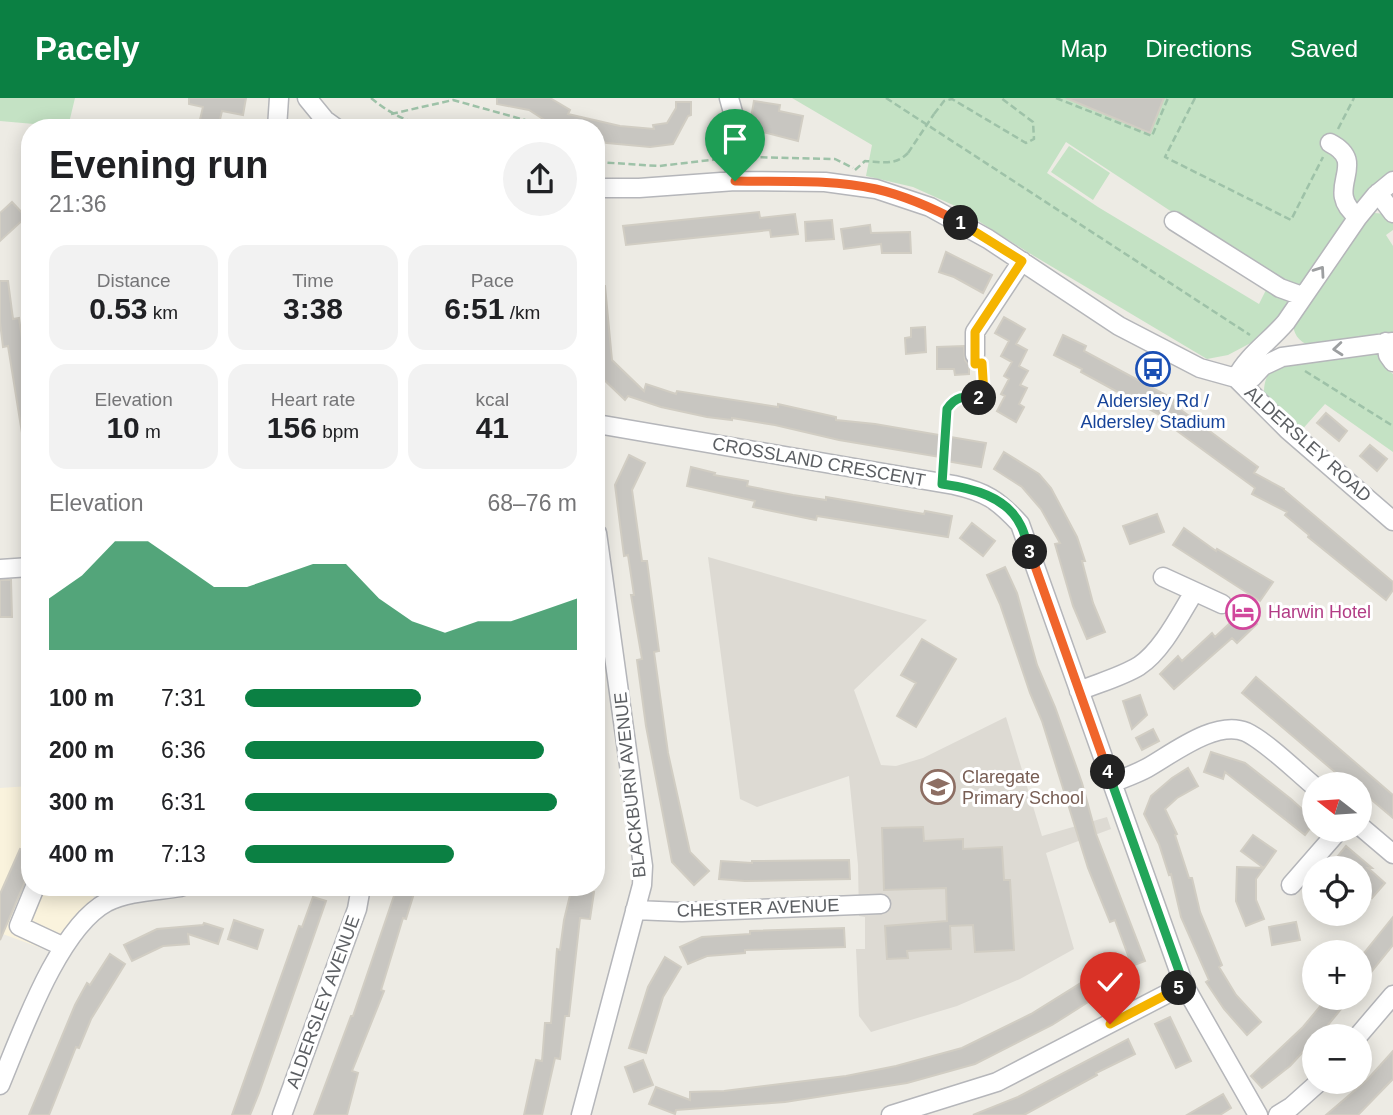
<!DOCTYPE html>
<html lang="en">
<head>
<meta charset="utf-8">
<style>
  body { margin:0; font-family:Helvetica,sans-serif; background:#f2f2f2; color:#202124; height:100vh; display:flex; flex-direction:column; font-size:26px; white-space:nowrap }
  * { box-sizing:border-box; margin:0 }
  p { font-size:23px; color:#757577 }
  .icon { flex:none; width:38px; height:38px; fill:none; stroke:currentColor; stroke-width:2; stroke-linecap:round; stroke-linejoin:round }
  .map { position:relative; flex:1; overflow:hidden }
  .side { position:absolute; left:21px; top:21px; width:584px; height:777px; display:flex; flex-direction:column; background:#fff; border-radius:28px; box-shadow:0 4px 18px #0003 }
  .side>* { flex:none }
  .needle { width:46px; rotate:287deg }
  .fabs { position:absolute; left:1302px; top:674px; display:grid; gap:14px }
  .fabs a { display:grid; place-items:center; width:70px; height:70px; border-radius:50%; background:#fff; box-shadow:0 4px 18px #0003; font-size:35px }
  .pin { position:absolute; display:grid; place-items:center; width:60px; height:60px; color:#fff; margin:-72px -30px; border-radius:50% 50% 50% 0; rotate:-45deg; box-shadow:0 0 7px #0007 }
  .pin .icon { rotate:45deg }
  .km { position:absolute; width:35px; height:35px; margin:-18px; border-radius:50%; background:#222; color:#fff; font-size:19px; line-height:35px; text-align:center }
  .round { display:grid; place-items:center; flex:none; width:74px; height:74px; border-radius:37px; background:#f2f2f2 }
  .head { display:flex; align-items:center; justify-content:space-between; height:119px; padding:0 28px }
  h1 { font-size:38px; font-weight:800; line-height:52px }
  .figures { display:grid; grid-template-columns:repeat(3,1fr); gap:10px; height:119px; padding:7px 28px }
  .figures div { display:grid; align-content:center; border-radius:18px; background:#f2f2f2; text-align:center }
  .figures b { font-size:30px; font-weight:800 }
  .figures small { font-size:19px; font-weight:400 }
  .figures p { font-size:19px }
  .chart { height:196px; padding:14px 28px }
  .chart p { display:flex; justify-content:space-between }
  .chart svg { width:100%; height:126px; margin-top:7px; fill:#0b8043; opacity:.7 }
  ul { padding:0 28px; list-style:none; font-size:23px }
  li { display:grid; grid-template-columns:112px 84px 1fr; align-items:center; height:52px }
  li i { height:18px; border-radius:9px; background:#0b8043 }
  header { display:flex; align-items:center; gap:42px; box-sizing:border-box; height:98px; padding:0 35px; background:#0b8043; color:#fff }
  header strong { font-size:33px }
  nav { display:flex; gap:38px; margin-inline-start:auto; font-size:24px }
  .map>svg:first-child { display:block }
</style>
</head>
<body>
<header>
<strong>Pacely</strong>
<nav><a>Map</a><a>Directions</a><a>Saved</a></nav>
</header>
<div class="map">
<svg width="1393" height="1017" viewBox="0 0 1393 1017">
  <rect width="100%" height="100%" fill="#edebe4"/>
  <path fill="#faf3dd" d="M 30,688 L 30,789 L 95,789 L 93,802 L 52,854 L 0,835 L 0,690 Z"/>
  <path fill="#dddad3" d="M 708,459 L 927,522 L 854,592 L 881,667 L 896,668 L 923,660 L 1006,619 L 1042,738 L 1107,719 L 1111,731 L 1046,755 L 1074,851 L 1020,881 L 957,908 L 871,934 L 859,918 L 856,851 L 865,851 L 865,819 L 859,818 L 858,767 L 849,678 L 757,709 L 740,701 Z"/>
  <path fill="#c4e2c4" fill-rule="evenodd" d="M 0,0 L 75,0 L 68,29 L 0,23 Z
    M 792,0 L 1393,0 L 1393,76 L 1264,246 L 1262,239 L 1228,257 L 1207,261 L 1034,158 L 953,107 L 913,89 L 866,78 L 872,47 ZM 1066,44 L 1272,180 L 1259,206 L 1098,109 L 1047,75 Z
    M 1069,48 L 1110,75 L 1093,102 L 1051,74 Z
    M 1374,115 L 1387,116 L 1393,125 L 1393,132 L 1386,137 L 1393,148 L 1393,242 L 1310,248 C 1298,243 1293,236 1293,223 L 1367,118 Z
    M 1381,256 L 1385,269 L 1393,276 L 1393,354 L 1325,306 L 1299,335 L 1264,295 C 1264,288 1265,280 1270,274 C 1283,260 1360,258 1381,256 Z"/>
  <path fill="#c8c6c1" stroke="#d1cdc3" stroke-width="2" d="M 189,0 L 246,0 L 243,17 L 222,13 L 218,30 L 198,30 L 203,9 L 189,6 Z
    M 497,0 L 550,0 L 570,12 L 568,16 L 620,28 L 654,31 L 653,27 L 667,25 L 676,10 L 676,4 L 691,4 L 691,17 L 688,18 L 673,46 L 650,49 L 607,45 L 597,43 L 597,30 L 557,30 L 529,12 L 497,6 Z
    M 1066,0 L 1164,0 L 1150,35 Z
    M 754,3 L 780,7 L 779,13 L 803,18 L 798,43 L 755,32 L 757,21 L 751,20 Z
    M 12,104 L 26,119 L 0,143 L 0,115 Z
    M 759,114 L 760,120 L 795,116 L 798,136 L 771,139 L 770,132 L 626,147 L 623,128 Z
    M 832,122 L 834,141 L 806,143 L 805,124 Z
    M 870,127 L 871,135 L 910,134 L 911,155 L 882,155 L 881,146 L 844,151 L 841,131 Z
    M 946,154 L 992,177 L 983,195 L 954,179 L 939,174 Z
    M 0,183 L 8,183 L 13,221 L 19,220 L 24,254 L 28,253 L 30,335 L 22,335 L 8,248 L 3,249 L 0,224 Z
    M 597,188 L 605,188 L 612,262 L 644,293 L 646,286 L 676,296 L 677,293 L 778,309 L 778,306 L 836,319 L 836,322 L 875,326 L 986,345 L 981,369 L 946,363 L 946,360 L 839,342 L 775,327 L 732,320 L 732,322 L 707,319 L 661,309 L 628,298 L 625,302 L 597,275 Z
    M 1004,219 L 1025,231 L 1016,246 L 1027,252 L 1019,268 L 1028,273 L 1020,287 L 1027,290 L 1019,306 L 1024,309 L 1016,324 L 997,313 L 1005,298 L 1001,296 L 1009,281 L 1004,278 L 1012,264 L 1001,258 L 1009,243 L 995,235 Z
    M 925,229 L 926,254 L 906,256 L 905,240 L 911,239 L 911,230 Z
    M 1063,237 L 1086,248 L 1084,253 L 1175,302 L 1173,306 L 1258,369 L 1254,375 L 1284,391 L 1284,392 L 1393,484 L 1393,492 L 1386,502 L 1308,439 L 1309,437 L 1285,417 L 1287,414 L 1252,396 L 1255,390 L 1169,327 L 1171,323 L 1081,274 L 1082,271 L 1054,257 Z
    M 964,248 L 965,262 L 969,267 L 969,276 L 955,277 L 954,271 L 937,271 L 937,249 Z
    M 1326,315 L 1347,333 L 1339,343 L 1317,325 Z
    M 1370,347 L 1387,361 L 1377,373 L 1360,358 Z
    M 1004,354 L 1039,376 L 1051,390 L 1077,439 L 1085,463 L 1082,463 L 1093,505 L 1105,534 L 1087,541 L 1073,508 L 1055,446 L 1060,445 L 1041,411 L 1022,389 L 994,371 Z
    M 629,357 L 645,365 L 632,392 L 642,463 L 647,463 L 654,516 L 659,553 L 654,554 L 668,655 L 690,754 L 709,773 L 694,787 L 672,764 L 646,628 L 637,562 L 642,561 L 631,497 L 634,497 L 628,457 L 624,458 L 615,387 Z
    M 691,369 L 715,375 L 714,377 L 748,383 L 747,388 L 793,397 L 826,402 L 826,399 L 924,416 L 925,413 L 952,418 L 948,439 L 817,418 L 816,422 L 753,409 L 755,403 L 687,388 Z
    M 1157,416 L 1164,434 L 1130,446 L 1123,428 Z
    M 972,425 L 995,443 L 983,458 L 960,440 Z
    M 1184,430 L 1216,453 L 1217,451 L 1273,484 L 1260,503 L 1173,447 Z
    M 1005,469 L 1017,495 L 1037,567 L 1055,609 L 1082,685 L 1096,736 L 1145,863 L 1132,868 L 1115,822 L 1110,824 L 1088,770 L 1042,623 L 1030,595 L 1000,506 L 987,477 Z
    M 0,482 L 11,482 L 12,519 L 0,519 Z
    M 1244,512 L 1257,526 L 1237,545 L 1232,540 L 1174,591 L 1160,576 L 1178,558 L 1182,563 L 1212,535 L 1215,539 Z
    M 922,541 L 956,561 L 916,629 L 897,618 L 916,585 L 901,577 Z
    M 1256,579 L 1393,697 L 1393,720 L 1360,692 L 1360,686 L 1353,686 L 1344,678 L 1342,680 L 1242,595 Z
    M 1140,597 L 1147,617 L 1132,631 L 1123,603 Z
    M 1153,631 L 1159,643 L 1142,652 L 1136,640 Z
    M 1211,654 L 1245,665 L 1291,701 L 1314,722 L 1314,725 L 1305,737 L 1225,674 L 1223,681 L 1204,674 Z
    M 1188,670 L 1198,688 L 1177,700 L 1165,711 L 1177,736 L 1175,737 L 1189,780 L 1192,780 L 1200,814 L 1222,867 L 1219,869 L 1236,897 L 1261,924 L 1247,937 L 1224,911 L 1206,884 L 1209,882 L 1181,819 L 1171,776 L 1169,777 L 1159,746 L 1144,716 L 1151,698 L 1172,680 Z
    M 923,729 L 924,743 L 963,741 L 963,751 L 1002,749 L 1004,782 L 1010,782 L 1014,852 L 975,854 L 973,827 L 950,828 L 951,851 L 907,853 L 908,860 L 887,861 L 885,828 L 947,823 L 946,790 L 884,792 L 882,730 Z
    M 1253,737 L 1276,753 L 1264,770 L 1241,753 Z
    M 1346,748 L 1372,770 L 1368,770 L 1385,785 L 1372,800 L 1360,788 L 1360,770 L 1342,770 L 1334,763 Z
    M 20,751 L 30,755 L 30,772 L 0,842 L 0,796 Z
    M 849,762 L 850,781 L 745,783 L 719,781 L 721,763 L 752,765 L 752,763 Z
    M 1237,769 L 1264,770 L 1256,781 L 1256,802 L 1264,821 L 1246,828 L 1236,803 Z
    M 397,789 L 416,789 L 406,821 L 403,820 L 381,892 L 384,893 L 352,973 L 358,975 L 347,1017 L 314,1017 L 351,918 L 353,918 Z
    M 572,789 L 594,794 L 590,821 L 580,820 L 569,918 L 565,918 L 560,961 L 555,960 L 542,1017 L 524,1017 L 536,962 L 542,963 L 545,925 L 551,925 L 557,851 L 560,852 L 564,822 Z
    M 313,799 L 326,803 L 259,995 L 250,1017 L 232,1017 L 299,828 L 302,829 Z
    M 1393,819 L 1393,847 L 1360,888 L 1360,860 Z
    M 234,822 L 263,832 L 257,851 L 228,841 Z
    M 1296,824 L 1300,842 L 1272,847 L 1269,829 Z
    M 204,825 L 223,831 L 218,846 L 188,836 L 189,846 L 163,848 L 132,863 L 124,847 L 157,831 L 203,827 Z
    M 844,830 L 845,849 L 745,852 L 745,855 L 707,858 L 688,866 L 680,849 L 702,839 L 750,836 L 750,833 Z
    M 110,856 L 125,866 L 91,921 L 79,950 L 76,949 L 49,1017 L 29,1017 L 75,907 L 87,885 L 90,887 Z
    M 665,859 L 681,869 L 663,899 L 646,955 L 629,950 L 648,889 Z
    M 1097,875 L 1107,892 L 1052,927 L 975,966 L 907,985 L 785,1004 L 676,1012 L 675,1016 L 649,1006 L 656,989 L 690,1002 L 690,994 L 724,993 L 846,978 L 896,968 L 962,950 L 1031,916 Z
    M 1327,900 L 1350,900 L 1319,938 L 1314,938 L 1314,942 L 1290,968 L 1262,990 L 1251,978 L 1303,929 Z
    M 1170,919 L 1191,963 L 1176,970 L 1155,926 Z
    M 1128,941 L 1135,956 L 1096,975 L 1097,977 L 1024,1017 L 973,1017 L 1018,999 Z
    M 1393,953 L 1393,981 L 1358,1017 L 1326,1017 L 1367,982 Z
    M 643,962 L 653,987 L 634,994 L 625,969 Z
    M 1223,996 L 1231,1010 L 1220,1017 L 1187,1017 Z"/>
  <g fill="none" stroke-linecap="round" stroke-linejoin="round">
    <g stroke="#b5b6ba" stroke-width="21">
      <path id="minor" d="M 307,0 L 325,22 L 336,30
        M 729,0 L 734,18 L 735,83
        M 277,30 L 279,0
        M 1330,45 C 1371,66 1321,91 1358,119
        M 1393,83 L 1376,97 L 1358,119 L 1286,224 C 1269,244 1248,257 1236,280 L 1252,280 L 1263,268 L 1282,259 L 1393,244
        M 597,90 L 639,90 L 735,83 L 825,84 L 876,91 L 930,109 L 988,141 L 1119,228 L 1200,270 L 1236,280 L 1288,332 L 1393,423
        M 1378,95 L 1393,115
        M 1174,123 L 1280,190 L 1302,198
        M 1386,244 L 1388,257 L 1393,264
        M 975,257 L 975,234 L 1022,163
        M 597,326 L 954,387 C 986,394 998,402 1020,426 L 1184,887 L 1258,1017
        M 0,471 L 30,469
        M 1163,479 L 1222,506
        M 1079,593 C 1098,585 1121,579 1139,568 C 1162,553 1180,517 1194,494
        M 1112,685 C 1124,680 1136,676 1147,670 C 1172,656 1216,621 1246,634 C 1267,644 1296,673 1314,688
        M 1360,728 L 1393,756
        M 1291,787 L 1339,732
        M 35,789 L 19,828 L 64,849
        M 635,812 L 682,814 L 881,806
        M 1358,938 L 1393,897
        M 0,987 C 21,937 58,830 107,804 C 129,793 157,793 181,789
        M 282,1017 L 357,811 L 361,789
        M 581,1017 L 642,787 L 643,768 L 597,435
        M 891,1017 L 997,984 L 1184,887
        M 1278,1017 L 1291,1009 L 1319,984"/>
    </g>
    <path stroke="#9ec2a8" stroke-width="2.5" stroke-dasharray="7 3.5" stroke-linecap="butt" d="M 371,0 C 392,17 406,23 432,30
      M 886,0 L 1250,237
      M 1056,0 L 1152,38 L 1168,0
      M 1195,0 L 1165,59 L 1291,122 L 1323,59
      M 391,16 L 453,2 L 525,22 L 537,30
      M 934,16 L 944,3 L 952,1 L 1026,45 L 1034,41 L 1033,24 L 1001,0
      M 1338,31 L 1354,0
      M 750,59 L 835,61 L 853,70
      M 597,64 L 659,68 L 719,61
      M 855,72 L 865,63 C 882,64 895,68 908,55
      M 1305,273 L 1393,328
      M 943,368 L 947,311 L 959,298 L 979,300 L 984,296 L 982,271"/>
    <use href="#minor" stroke="#fff" stroke-width="18"/>
    <path stroke="#9ec2a8" stroke-width="2.5" stroke-dasharray="7 3.5" stroke-linecap="butt" d="M 908,55 L 934,16"/>
  </g>
  <defs><path id="oneway-chevron" d="M-2-3.5L2.5 0L-2 3.5" fill="none" stroke-width="1.6" stroke-linecap="round" stroke-linejoin="round" transform="scale(1.75)"/></defs>
  <g stroke="#9d9fa1">
    <use href="#oneway-chevron" transform="translate(1320 173) rotate(-55)"/>
    <use href="#oneway-chevron" transform="translate(1338 251) rotate(175)"/>
  </g>
  <g fill="none" stroke-linecap="round" stroke-linejoin="round">
    <g stroke="#fff" stroke-width="14">
      <path id="split-1" d="M 735,83 C 782,84 830,81 876,91 C 906,98 935,111 961,125"/>
    </g>
    <g stroke="#fff" stroke-width="14">
      <path id="split-2" d="M 961,125 L 1022,163 L 975,234 L 975,266 L 982,265 L 984,296 L 979,300"/>
    </g>
    <g stroke="#fff" stroke-width="14">
      <path id="split-3" d="M 979,300 C 963,298 956,298 947,311 L 942,386 C 971,390 1007,398 1021,428 C 1025,436 1027,446 1030,454"/>
    </g>
    <g stroke="#fff" stroke-width="14">
      <path id="split-4" d="M 1030,454 L 1108,674"/>
    </g>
    <g stroke="#fff" stroke-width="14">
      <path id="split-5" d="M 1108,674 L 1184,887 L 1179,890"/>
    </g>
    <g stroke="#fff" stroke-width="14">
      <path id="split-6" d="M 1110,926 L 1179,890"/>
    </g>
    <use href="#split-1" stroke="#f0652b" stroke-width="9"/>
    <use href="#split-2" stroke="#f5b400" stroke-width="9"/>
    <use href="#split-3" stroke="#22a559" stroke-width="9"/>
    <use href="#split-4" stroke="#f0652b" stroke-width="9"/>
    <use href="#split-5" stroke="#22a559" stroke-width="9"/>
    <use href="#split-6" stroke="#f5b400" stroke-width="9"/>
  </g>
  <defs>
    <g id="bus-ring" transform="scale(1.75)"><circle r="9.5" fill="#fff" stroke="#1a4fb4" stroke-width="1.5"/><path d="M-5-6H5V4H4V6H2V4H-2V6H-4V4H-5ZM-3.5-4V0h7V-4ZM-3.5 1.2v1.5H-2V1.2ZM2 1.2v1.5H3.5V1.2Z" fill="#1a4fb4"/></g>
    <g id="hotel-ring" transform="scale(1.75)"><circle r="9.5" fill="#fff" stroke="#d1479c" stroke-width="1.5"/><path d="M-6-4.5h1.5V1H6V5H4.5V3h-9V5H-6ZM-4 0a1.8 1.8 0 1 1 3.6 0ZM.5 0V-2.5h3Q6-2.5 6 0Z" fill="#d1479c"/></g>
    <g id="school-ring" transform="scale(1.75)"><circle r="9.5" fill="#fff" stroke="#8d6e63" stroke-width="1.5"/><path d="M0-5L7-2L0 1L-7-2ZM-4 1L0 2.5L4 1V4Q0 6-4 4Z" fill="#8d6e63"/></g>
  </defs>
  <g fill-rule="evenodd">
    <use href="#bus-ring" x="1153" y="271"/>
    <use href="#hotel-ring" x="1243" y="514"/>
    <use href="#school-ring" x="938" y="689"/>
  </g>
  <g text-anchor="middle" stroke-width="6" stroke-linejoin="round" paint-order="stroke">
    <g font-size="18" fill="#164399" stroke="#fff">
      <text x="1153" y="309">Aldersley Rd /<tspan x="1153" dy="21">Aldersley Stadium</tspan></text>
    </g>
    <g font-size="18" fill="#5c5f63" stroke="#fff">
      <text transform="translate(1308 346) rotate(42)" y="6">ALDERSLEY ROAD</text>
      <text transform="translate(819 364) rotate(10)" y="6">CROSSLAND CRESCENT</text>
      <text transform="translate(630 687) rotate(-96)" y="6">BLACKBURN AVENUE</text>
      <text transform="translate(758 810) rotate(-2)" y="6">CHESTER AVENUE</text>
      <text transform="translate(323 904) rotate(-70)" y="6">ALDERSLEY AVENUE</text>
    </g>
    <g font-size="18" fill="#b23c85" stroke="#fff" text-anchor="start">
      <text x="1268" y="520">Harwin Hotel</text>
    </g>
    <g font-size="18" fill="#785e54" stroke="#fff" text-anchor="start">
      <text x="962" y="685">Claregate<tspan x="962" dy="21">Primary School</tspan></text>
    </g>
  </g>
</svg>
<div class="fabs">
<a><svg class="needle" viewBox="-14 -14 28 28"><path d="M0-13l5 13h-10z" fill="#e53935"/><path d="M0 13l5-13h-10z" fill="#757577"/></svg></a>
<a><svg class="icon" aria-label="locate" viewBox="0 0 24 24"><circle cx="12" cy="12" r="6"/><path d="M12 2v4M12 18v4M2 12h4M18 12h4"/></svg></a>
<a>+</a>
<a>−</a>
</div>
<div class="pin" style="left:735px;top:83px;background:#1e9e55"><svg class="icon" aria-label="arrive" viewBox="0 0 24 24"><path d="M6 21V4h12l-3 4 3 4H6"/></svg></div>
<div class="pin" style="left:1110px;top:926px;background:#d93025"><svg class="icon" aria-label="check" viewBox="0 0 24 24"><path d="M5 12l5 5 9-10"/></svg></div>
<b class="km" style="left:961px;top:125px">1</b>
<b class="km" style="left:979px;top:300px">2</b>
<b class="km" style="left:1030px;top:454px">3</b>
<b class="km" style="left:1108px;top:674px">4</b>
<b class="km" style="left:1179px;top:890px">5</b>
<section class="side">
<div class="head"><div><h1>Evening run</h1><p>21:36</p></div><a class="round"><svg class="icon" aria-label="share" viewBox="0 0 24 24"><path d="M12 15V3M7 8l5-5 5 5M5 13v7h14v-7"/></svg></a></div>
<div class="figures">
<div><p>Distance</p><b>0.53<small> km</small></b></div>
<div><p>Time</p><b>3:38</b></div>
<div><p>Pace</p><b>6:51<small> /km</small></b></div>
</div>
<div class="figures">
<div><p>Elevation</p><b>10<small> m</small></b></div>
<div><p>Heart rate</p><b>156<small> bpm</small></b></div>
<div><p>kcal</p><b>41</b></div>
</div>
<div class="chart"><p><span>Elevation</span>68–76 m</p>
<svg viewBox="0 0 160 44" preserveAspectRatio="none"><path d="M0 44V26L10 18L20 6L30 6L40 14L50 22L60 22L70 18L80 14L90 14L100 26L110 34L120 38L130 34L140 34L150 30L160 26V44z"/></svg>
</div>
<ul>
<li><b>100 m</b>7:31<i style="width:53%"></i></li>
<li><b>200 m</b>6:36<i style="width:90%"></i></li>
<li><b>300 m</b>6:31<i style="width:94%"></i></li>
<li><b>400 m</b>7:13<i style="width:63%"></i></li>
</ul>
</section>
</div>
</body>
</html>
